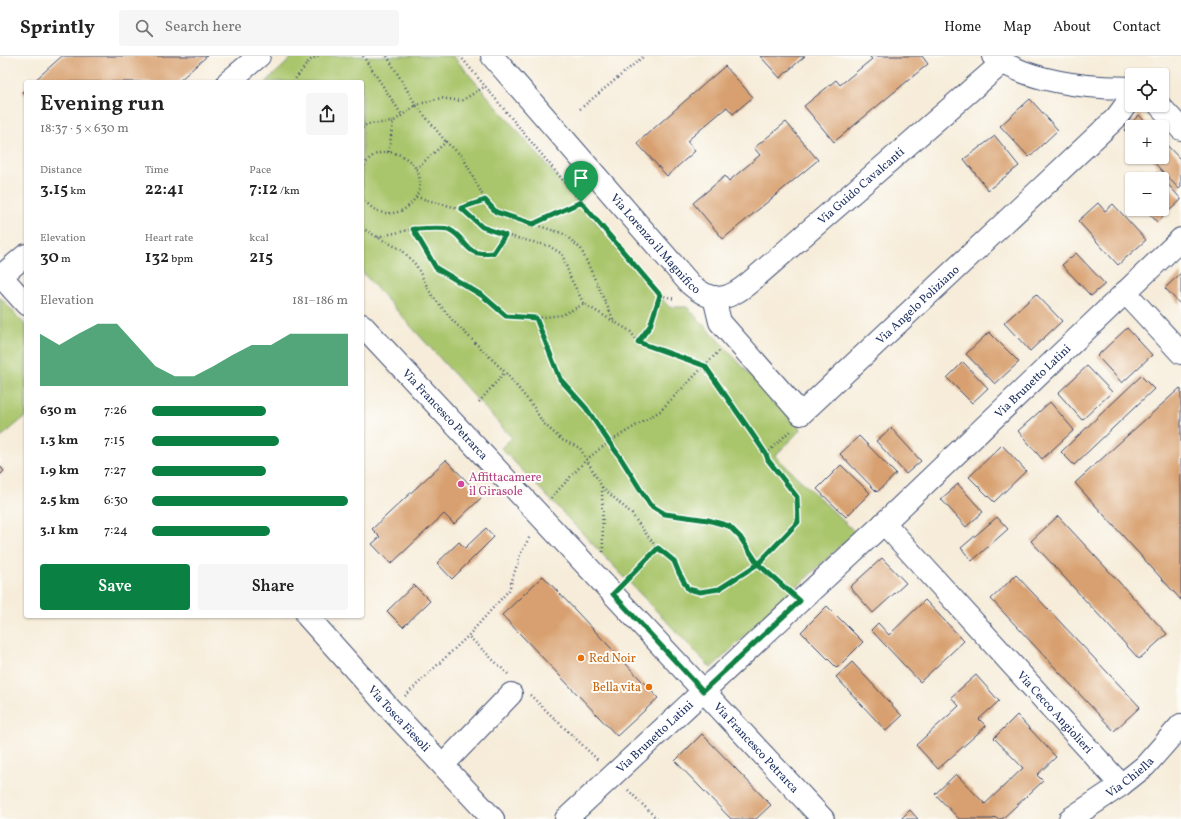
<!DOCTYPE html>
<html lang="en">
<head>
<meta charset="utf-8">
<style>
  body { margin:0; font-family:Vollkorn,serif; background:#f6f6f6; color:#222; height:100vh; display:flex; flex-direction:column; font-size:15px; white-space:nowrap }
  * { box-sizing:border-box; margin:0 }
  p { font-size:13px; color:#767676 }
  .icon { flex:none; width:22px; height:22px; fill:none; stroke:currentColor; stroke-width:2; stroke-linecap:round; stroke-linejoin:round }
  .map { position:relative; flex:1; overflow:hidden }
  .drawer { position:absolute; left:24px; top:24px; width:340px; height:538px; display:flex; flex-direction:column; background:#fff; border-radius:4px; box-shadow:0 1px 3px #0004 }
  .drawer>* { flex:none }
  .controls { position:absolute; left:1125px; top:12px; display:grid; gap:8px }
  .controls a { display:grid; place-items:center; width:44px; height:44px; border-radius:4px; background:#fff; box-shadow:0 1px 3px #0004; font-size:20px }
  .pin { position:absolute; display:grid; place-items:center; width:34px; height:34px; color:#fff; margin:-41px -17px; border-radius:50% 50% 50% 0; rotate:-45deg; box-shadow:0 0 4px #0007 }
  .pin .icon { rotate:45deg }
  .round { display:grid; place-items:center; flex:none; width:42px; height:42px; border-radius:4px; background:#f6f6f6 }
  .head { display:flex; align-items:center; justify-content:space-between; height:68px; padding:0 16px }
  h1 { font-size:22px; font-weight:600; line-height:30px }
  .metrics { display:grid; grid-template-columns:repeat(3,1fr); gap:6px; height:68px; padding:4px 16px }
  .metrics div { display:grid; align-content:center }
  .metrics b { font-size:17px; font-weight:600 }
  .metrics small { font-size:11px; font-weight:400 }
  .metrics p { font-size:11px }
  .chart { height:112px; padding:8px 16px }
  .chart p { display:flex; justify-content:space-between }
  .chart svg { width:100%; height:72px; margin-top:4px; fill:#0b8043; opacity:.7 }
  .action { display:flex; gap:8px; margin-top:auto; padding:8px 16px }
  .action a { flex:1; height:46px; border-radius:4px; background:#0b8043; color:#fff; font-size:16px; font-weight:600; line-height:46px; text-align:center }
  .action a+a { background:#f6f6f6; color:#222 }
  ul { padding:0 16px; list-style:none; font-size:13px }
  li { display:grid; grid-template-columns:64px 48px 1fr; align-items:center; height:30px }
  li i { height:10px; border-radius:5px; background:#0b8043 }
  header { display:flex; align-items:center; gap:24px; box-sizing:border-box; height:56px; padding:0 20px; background:#fff; border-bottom:1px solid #e0e0e0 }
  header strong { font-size:19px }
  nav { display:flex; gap:22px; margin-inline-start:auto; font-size:14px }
  .search { width:280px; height:36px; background:#f6f6f6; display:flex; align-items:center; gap:10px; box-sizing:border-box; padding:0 14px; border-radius:4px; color:#767676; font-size:15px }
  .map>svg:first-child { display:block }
</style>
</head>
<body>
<header>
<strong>Sprintly</strong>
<div class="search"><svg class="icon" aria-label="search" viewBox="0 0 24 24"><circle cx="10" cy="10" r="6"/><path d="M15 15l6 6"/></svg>Search here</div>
<nav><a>Home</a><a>Map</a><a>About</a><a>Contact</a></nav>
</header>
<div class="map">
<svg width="1181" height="763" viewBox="0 0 1181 763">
  <rect width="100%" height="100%" fill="#fdfcf7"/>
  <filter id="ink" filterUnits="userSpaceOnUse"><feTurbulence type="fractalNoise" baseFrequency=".025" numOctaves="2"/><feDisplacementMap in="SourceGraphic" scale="8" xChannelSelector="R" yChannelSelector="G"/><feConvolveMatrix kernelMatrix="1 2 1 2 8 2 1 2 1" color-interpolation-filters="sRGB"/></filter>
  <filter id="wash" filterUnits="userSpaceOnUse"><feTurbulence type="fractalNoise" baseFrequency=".012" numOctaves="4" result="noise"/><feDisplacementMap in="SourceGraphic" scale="16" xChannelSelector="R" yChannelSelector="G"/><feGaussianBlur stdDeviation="0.9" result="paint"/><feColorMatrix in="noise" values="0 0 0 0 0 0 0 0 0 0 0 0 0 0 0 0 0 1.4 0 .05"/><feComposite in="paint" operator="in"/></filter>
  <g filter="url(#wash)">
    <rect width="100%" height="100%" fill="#f6ecd9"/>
    <path fill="#aac66d" stroke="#627a66" d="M 294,0 L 453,0 L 669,251 L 687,251 L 801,373 L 775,400 L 855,476 L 711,612 L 501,392 L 512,382 L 362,216 L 362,26 L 266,26 Z
      M 0,241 L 26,270 L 26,360 L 0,382 Z"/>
    <g id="blocks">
      <path fill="#d8a070" d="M 62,0 L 207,0 L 178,26 L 33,26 Z
        M 760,0 L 805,0 L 780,22 Z
        M 869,0 L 922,0 L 928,8 L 834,86 L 804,50 L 836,24 L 840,29 L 872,3 Z
        M 725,10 L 753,41 L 733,58 L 727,51 L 687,85 L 695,95 L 667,120 L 637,87 Z
        M 26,32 L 26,40 L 22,36 Z
        M 1030,43 L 1058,74 L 1029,101 L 1000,70 Z
        M 1139,59 L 1150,71 L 1132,71 L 1132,82 L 1124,74 Z
        M 786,66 L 818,104 L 723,183 L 693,147 L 725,120 L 729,125 L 760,99 L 754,92 Z
        M 995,80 L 1019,110 L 988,134 L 964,103 Z
        M 1162,84 L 1181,104 L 1181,131 L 1179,133 L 1149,101 L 1162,101 Z
        M 1157,116 L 1181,143 L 1181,144 L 1157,166 L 1145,153 L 1162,153 L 1162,123 L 1149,123 Z
        M 1098,147 L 1105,155 L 1113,148 L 1146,184 L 1118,209 L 1078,165 Z
        M 1076,197 L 1105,228 L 1091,240 L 1062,209 Z
        M 1181,217 L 1181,249 L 1165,232 Z
        M 1036,238 L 1062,265 L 1030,295 L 1004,267 Z
        M 1127,272 L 1152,299 L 1122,327 L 1097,300 Z
        M 989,276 L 1019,306 L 995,328 L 966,298 Z
        M 963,306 L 988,332 L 972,347 L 947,322 Z
        M 1087,310 L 1112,336 L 1082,364 L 1058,337 Z
        M 1141,320 L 1154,333 L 1074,409 L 1061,396 Z
        M 1180,332 L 1181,333 L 1181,544 L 1075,427 Z
        M 1050,346 L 1074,374 L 1042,403 L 1018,375 Z
        M 891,372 L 921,405 L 906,418 L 876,385 Z
        M 859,380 L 896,418 L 877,436 L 840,398 Z
        M 1002,389 L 1026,415 L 994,446 L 969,421 Z
        M 446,404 L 482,441 L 454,468 L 444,458 L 391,508 L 372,488 L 380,481 L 372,473 Z
        M 841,409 L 870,437 L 846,461 L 817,433 Z
        M 0,410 L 4,415 L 0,419 Z
        M 958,428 L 983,456 L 966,471 L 941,443 Z
        M 1058,460 L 1167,578 L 1139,603 L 1031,485 Z
        M 997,461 L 1008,473 L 972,505 L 961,492 Z
        M 486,472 L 494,481 L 452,523 L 437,507 L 459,486 L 465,492 Z
        M 882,502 L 906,527 L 873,557 L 850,531 Z
        M 1016,519 L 1140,651 L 1114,675 L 991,543 Z
        M 543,520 L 658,642 L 617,680 L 502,559 Z
        M 414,529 L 430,545 L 403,571 L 387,555 Z
        M 925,544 L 964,585 L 920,626 L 871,574 L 878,567 L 889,579 Z
        M 827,550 L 863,586 L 837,612 L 801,576 Z
        M 852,606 L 902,660 L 886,675 L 836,621 Z
        M 976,619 L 999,645 L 979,663 L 986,670 L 938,713 L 916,689 L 959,650 L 951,641 Z
        M 1017,659 L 1056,701 L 1037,719 L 1043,725 L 1002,763 L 997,763 L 995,761 L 993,763 L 959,763 L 935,738 L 956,718 L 985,748 L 1023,712 L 994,682 Z
        M 702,678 L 771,749 L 756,763 L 731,763 L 675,705 Z
        M 910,754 L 918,763 L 901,763 Z"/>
    </g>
  </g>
  <g filter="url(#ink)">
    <use href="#blocks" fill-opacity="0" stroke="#3c4b70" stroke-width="1"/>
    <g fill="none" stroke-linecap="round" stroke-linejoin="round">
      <g stroke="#3c4b70" stroke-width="24">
        <g id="minor">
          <path id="s1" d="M 492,0 L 690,228 C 713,248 727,245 749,227 L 1002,7"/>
          <path d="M 993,0 C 1021,21 1067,29 1101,31 C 1111,32 1122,31 1132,32"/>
          <path d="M 228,26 L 259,0"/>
          <path d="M 1159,49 L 1181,73"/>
          <path d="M 0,219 L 26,248"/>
          <path d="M 1,220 L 26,199"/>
          <path d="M 1125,236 L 1181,297"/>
          <path id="s2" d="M 714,241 L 720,266 L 801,358 L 1116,62 L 1125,50 L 1132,32"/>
          <path id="s3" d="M 362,269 L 823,763"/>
          <path id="s4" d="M 884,467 L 1121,729"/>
          <path id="s5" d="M 307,560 L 391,654 L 493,763"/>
          <path d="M 443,709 L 511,638"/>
          <path id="s6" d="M 566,763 L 884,467 L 1181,183"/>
          <path id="s7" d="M 1070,763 L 1121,729 L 1145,710 L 1181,669"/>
        </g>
      </g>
      <path stroke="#3c4b70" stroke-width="2.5" stroke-dasharray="1 3" stroke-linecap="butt" d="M 363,0 L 402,59
        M 387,0 L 416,49 L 441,42 L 461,45 L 486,30
        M 460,0 L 581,146 L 660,239 L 675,243
        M 293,26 L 309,5 L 318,0
        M 580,53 L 644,0
        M 362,72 L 367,68 L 393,66
        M 389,96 L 393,66 L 416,49 L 446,86
        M 362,113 C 380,74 440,110 413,145 C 408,152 401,156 393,157 C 379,159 369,151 362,141
        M 416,113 L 446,86 L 463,101 L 485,144
        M 416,141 L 461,153
        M 533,167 L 581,146
        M 362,172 L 377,181
        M 413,173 C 420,173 442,171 448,173 C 469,182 461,201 493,197 L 505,179 L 549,190 L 562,198 L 571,223 L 584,248
        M 505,179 L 482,171 L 461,153 L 485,144 L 496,156 L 564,178 L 581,193 L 614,265
        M 536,262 L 506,260 L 483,240 L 436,212 L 413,173 L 377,181 L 402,194 L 416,209 L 431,238 L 453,265 L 505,316 L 533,350 L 543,367 L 562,384 L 580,392 L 602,431 L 631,457 L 641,471 L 657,492 L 674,505 L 679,517 L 688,533 L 700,536 L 719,533 L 758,508 L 798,466 L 797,441 L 768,404 L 766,398 L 751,376 L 705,310 L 638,286 L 630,275 L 584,248 L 562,259 L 536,262 L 560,323 L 586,352 L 609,386 L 620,401 L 650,449 L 665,458 L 708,464 L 729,470 L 740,481 L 758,508 L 784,532
        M 638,286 L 650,270 L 660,239
        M 479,346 L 505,316
        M 766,398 L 790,375
        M 602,431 L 603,496
        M 551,442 L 587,403 L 609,386 L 660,355 L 719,295
        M 627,523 L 657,492
        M 508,618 L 468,580 L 509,534 L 520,499 L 530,480
        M 530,639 L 599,705
        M 405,640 L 468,580
        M 628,734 L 657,763"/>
      <use href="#minor" stroke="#fff" stroke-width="22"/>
    </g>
  </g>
  <g fill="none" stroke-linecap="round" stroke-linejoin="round" filter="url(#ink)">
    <g stroke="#fff" stroke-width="8">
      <path id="route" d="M 581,146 L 533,168 L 496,156 L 485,144 L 461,152 L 482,171 L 505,179 L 493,197 C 461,201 469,182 448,173 C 442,171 420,173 413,173 L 436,212 L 483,240 L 506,260 L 536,262 L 560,323 L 586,352 L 609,386 L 620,401 L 650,449 L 665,458 L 708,464 L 729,470 L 740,481 L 758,508 L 719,533 L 700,536 L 688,533 L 679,517 L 674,505 L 658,492 L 613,538 L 703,635 L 800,545 L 758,508 L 798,466 L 797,441 L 768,404 L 766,398 L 751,376 L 705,310 L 638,286 L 650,270 L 660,239 L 581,146"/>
    </g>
    <use href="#route" stroke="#0b8043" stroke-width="5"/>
  </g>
  <circle fill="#d1479c" stroke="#fdfcf7" stroke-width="1.5" cx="461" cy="428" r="4"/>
  <g fill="#e8710a" stroke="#fdfcf7" stroke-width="1.5">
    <circle cx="581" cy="602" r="4"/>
    <circle cx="649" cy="631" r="4"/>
  </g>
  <g text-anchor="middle" stroke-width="4" stroke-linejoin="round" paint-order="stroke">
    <g font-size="12" fill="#1b2f5e" stroke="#fdfcf7">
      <text dy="4" stroke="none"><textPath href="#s1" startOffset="517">Via Guido Cavalcanti</textPath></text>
      <text dy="4" stroke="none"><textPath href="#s1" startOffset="249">Via Lorenzo il Magnifico</textPath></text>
      <text dy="4" stroke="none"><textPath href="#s2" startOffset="308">Via Angelo Poliziano</textPath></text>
      <text dy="4" stroke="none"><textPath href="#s6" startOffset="640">Via Brunetto Latini</textPath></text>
      <text dy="4" stroke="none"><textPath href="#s3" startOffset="122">Via Francesco Petrarca</textPath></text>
      <text dy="4" stroke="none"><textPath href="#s4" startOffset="255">Via Cecco Angiolieri</textPath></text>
      <text dy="4" stroke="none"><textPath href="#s5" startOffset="138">Via Tosca Fiesoli</textPath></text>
      <text dy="4" stroke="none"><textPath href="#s6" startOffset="121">Via Brunetto Latini</textPath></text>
      <text dy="4" stroke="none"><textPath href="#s3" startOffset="578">Via Francesco Petrarca</textPath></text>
      <text dy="4" stroke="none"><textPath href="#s7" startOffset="73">Via Chiella</textPath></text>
    </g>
    <g font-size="12" fill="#b23c85" stroke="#fdfcf7" text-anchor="start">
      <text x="469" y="425">Affittacamere<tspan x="469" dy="14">il Girasole</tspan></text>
    </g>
    <g font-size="12" fill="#c56008" stroke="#fdfcf7" text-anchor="start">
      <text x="589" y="606">Red Noir</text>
      <text x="641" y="635" text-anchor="end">Bella vita</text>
    </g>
  </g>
</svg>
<div class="controls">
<a><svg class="icon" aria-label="locate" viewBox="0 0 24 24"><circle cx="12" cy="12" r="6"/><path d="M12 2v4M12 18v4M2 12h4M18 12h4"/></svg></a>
<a>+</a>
<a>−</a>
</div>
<div class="pin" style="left:581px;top:146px;background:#1e9e55"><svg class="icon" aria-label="arrive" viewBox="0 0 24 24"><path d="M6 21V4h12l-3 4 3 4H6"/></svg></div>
<section class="drawer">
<div class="head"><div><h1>Evening run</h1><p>18:37 · 5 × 630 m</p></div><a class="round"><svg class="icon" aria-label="share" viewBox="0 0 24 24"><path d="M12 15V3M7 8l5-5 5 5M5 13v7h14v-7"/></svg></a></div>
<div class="metrics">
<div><p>Distance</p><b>3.15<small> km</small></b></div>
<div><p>Time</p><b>22:41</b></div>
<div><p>Pace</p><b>7:12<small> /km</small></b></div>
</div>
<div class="metrics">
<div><p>Elevation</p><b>30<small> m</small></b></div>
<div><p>Heart rate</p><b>132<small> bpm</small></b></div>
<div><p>kcal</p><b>215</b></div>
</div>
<div class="chart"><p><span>Elevation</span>181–186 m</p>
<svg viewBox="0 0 160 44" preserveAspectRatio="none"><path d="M0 44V12L10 19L20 12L30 6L40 6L50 19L60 32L70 38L80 38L90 32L100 25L110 19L120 19L130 12L140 12L150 12L160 12V44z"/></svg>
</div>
<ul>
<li><b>630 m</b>7:26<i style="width:58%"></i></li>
<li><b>1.3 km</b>7:15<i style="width:65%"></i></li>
<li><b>1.9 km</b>7:27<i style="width:58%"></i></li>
<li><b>2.5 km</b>6:30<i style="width:100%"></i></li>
<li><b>3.1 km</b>7:24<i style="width:60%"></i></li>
</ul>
<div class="action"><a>Save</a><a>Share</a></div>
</section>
</div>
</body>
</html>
